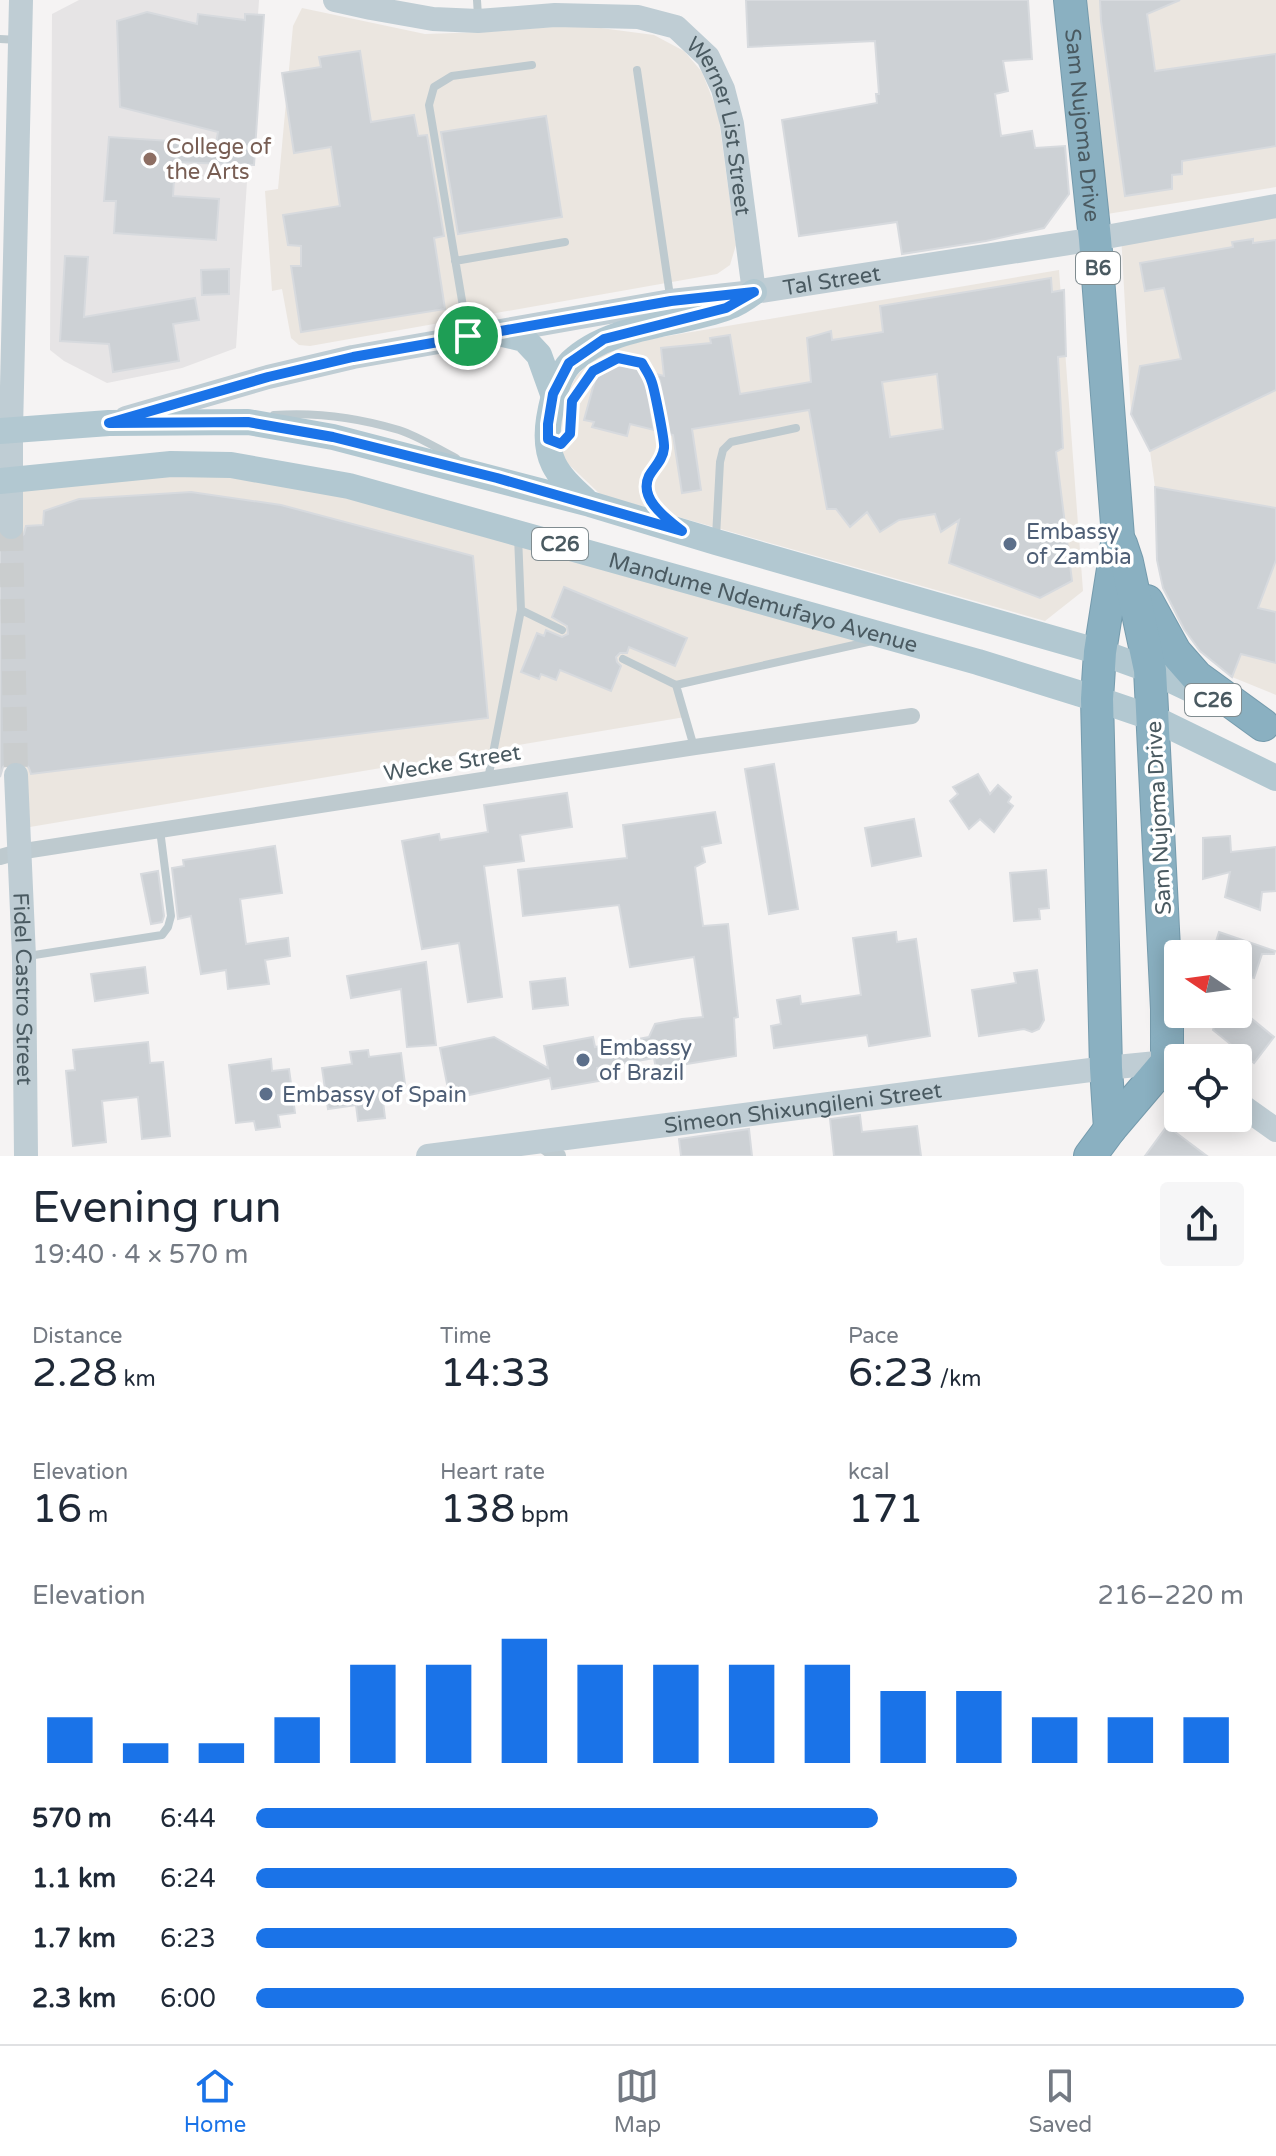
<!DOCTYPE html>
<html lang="en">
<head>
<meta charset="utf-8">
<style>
  body { margin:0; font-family:"Varela Round",sans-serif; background:#f6f6f7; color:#1f2937; height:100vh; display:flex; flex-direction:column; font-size:30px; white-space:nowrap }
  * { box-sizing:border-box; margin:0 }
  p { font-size:26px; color:#747a83 }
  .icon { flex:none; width:44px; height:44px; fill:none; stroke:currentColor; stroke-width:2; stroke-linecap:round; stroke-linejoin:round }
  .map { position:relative; height:1156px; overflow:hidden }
  .drawer { display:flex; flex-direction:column; background:#fff; flex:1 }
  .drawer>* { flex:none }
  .needle { width:52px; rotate:283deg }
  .buttons { position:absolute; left:1164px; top:940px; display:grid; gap:16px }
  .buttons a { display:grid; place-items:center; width:88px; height:88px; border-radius:8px; background:#fff; box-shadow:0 4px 20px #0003; font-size:40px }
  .pin { position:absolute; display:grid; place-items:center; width:68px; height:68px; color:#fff; margin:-34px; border:4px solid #fff; border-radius:50%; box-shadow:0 2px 8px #0007 }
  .round { display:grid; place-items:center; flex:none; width:84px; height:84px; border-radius:8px; background:#f6f6f7 }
  .headline { display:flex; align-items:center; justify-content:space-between; height:136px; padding:0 32px }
  h1 { font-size:44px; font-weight:600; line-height:60px }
  .stats { display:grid; grid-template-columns:repeat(3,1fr); gap:12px; height:136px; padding:8px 32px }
  .stats div { display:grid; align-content:center }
  .stats b { font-size:40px; font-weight:600 }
  .stats small { font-size:22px; font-weight:400 }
  .stats p { font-size:22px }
  .chart { height:224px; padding:16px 32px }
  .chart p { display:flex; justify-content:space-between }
  .chart svg { width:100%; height:144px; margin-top:8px; stroke:#1a73e8; stroke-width:6 }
  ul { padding:0 32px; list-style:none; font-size:26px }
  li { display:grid; grid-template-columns:128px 96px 1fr; align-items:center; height:60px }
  li i { height:20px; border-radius:10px; background:#1a73e8 }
  .tab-bar { display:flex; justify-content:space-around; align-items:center; height:112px; border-top:2px solid #e0e1e3; background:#fff; font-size:22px; color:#747a83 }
  .tab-bar a { display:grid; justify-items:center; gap:4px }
  .tab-bar .selected { color:#1a73e8 }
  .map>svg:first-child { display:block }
</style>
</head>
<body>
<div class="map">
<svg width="1276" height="1156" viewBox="0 0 1276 1156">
  <rect width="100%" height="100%" fill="#f5f3f3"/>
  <path fill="#ebe6e0" d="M 1086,0 L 1276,0 L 1276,187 L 1107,214 Z
    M 302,8 L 425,34 L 485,32 L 578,25 L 654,35 L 684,51 L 702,72 L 718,113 L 736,245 L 730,265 L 717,274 L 310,346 L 299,345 L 291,338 L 282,289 L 272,291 L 265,191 L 278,189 L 293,26 Z
    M 1276,206 L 1276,695 L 1232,677 L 1200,651 L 1179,622 L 1163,588 L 1157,560 L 1155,487 L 1150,451 L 1131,414 L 1121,234 Z
    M 1059,270 L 1083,591 L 1045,621 L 601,495 L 562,458 L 561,406 L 577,375 L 609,346 Z
    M 231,465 L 889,637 L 677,685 L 685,717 L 18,829 L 12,480 Z"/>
  <path fill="#e6e4e5" d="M 79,0 L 259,0 L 236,348 L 182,368 L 107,383 L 64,361 L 50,350 L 52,14 Z"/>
  <path fill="#cdd1d5" stroke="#d7dade" stroke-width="2" fill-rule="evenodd" d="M 746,0 L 1028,0 L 1032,59 L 1003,61 L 1008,91 L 995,94 L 1001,136 L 1032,131 L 1035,148 L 1065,146 L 1069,194 L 1044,228 L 986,241 L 902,254 L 897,222 L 799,236 L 782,120 L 877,103 L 876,94 L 879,94 L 875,41 L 748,47 Z
    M 1100,0 L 1180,0 L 1147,14 L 1155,71 L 1276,54 L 1276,146 L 1182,161 L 1182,174 L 1172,175 L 1172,189 L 1125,196 L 1101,21 Z
    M 147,12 L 197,24 L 198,14 L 245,20 L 245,14 L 264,15 L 254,165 L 175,162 L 173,196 L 219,199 L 216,240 L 114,233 L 116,201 L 104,201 L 109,137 L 216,144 L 218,132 L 120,107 L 117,21 Z
    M 360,51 L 371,122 L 414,115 L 418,136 L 427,135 L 444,236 L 434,238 L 445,309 L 301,332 L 291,266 L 301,266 L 301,246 L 288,245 L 283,215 L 340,206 L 331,147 L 294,153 L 282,73 L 321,67 L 319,57 Z
    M 546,116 L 562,217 L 458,234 L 441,132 Z
    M 1253,239 L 1253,243 L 1276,240 L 1276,390 L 1150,451 L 1131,414 L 1140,366 L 1181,359 L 1164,288 L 1145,291 L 1140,263 L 1233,247 L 1232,242 Z
    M 65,256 L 88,257 L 84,317 L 195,298 L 199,320 L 173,324 L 179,361 L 113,372 L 109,344 L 60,341 Z
    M 229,269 L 229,294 L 202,295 L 201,270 Z
    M 1051,278 L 1052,292 L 1064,290 L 1066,356 L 1058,357 L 1063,448 L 1056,452 L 1072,581 L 1040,598 L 949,563 L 959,520 L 941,532 L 935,514 L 899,520 L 880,532 L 867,512 L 850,527 L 836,509 L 827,509 L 809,410 L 692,429 L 701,490 L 682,493 L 673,435 L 669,434 L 660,381 L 656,374 L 664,376 L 661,348 L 711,343 L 710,338 L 730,335 L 740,394 L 811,382 L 807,338 L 831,331 L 832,340 L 883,332 L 880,306 ZM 937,374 L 943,429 L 890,437 L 882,382 Z
    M 619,365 L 638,369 L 646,384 L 654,430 L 630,424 L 627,436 L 592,427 L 594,422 L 584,420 L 595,380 L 598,376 Z
    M 1155,487 L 1276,508 L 1276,560 L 1258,608 L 1276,612 L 1276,663 L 1241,654 L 1232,677 L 1200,651 L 1184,629 L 1163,588 L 1157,560 Z
    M 191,492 L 281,505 L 473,556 L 488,718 L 31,774 L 29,768 L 24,762 L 15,760 L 9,762 L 3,767 L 0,777 L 0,537 L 10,542 L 18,540 L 24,534 L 26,526 L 43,525 L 44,511 L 79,499 Z
    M 564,587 L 687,638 L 675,666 L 629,647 L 627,653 L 620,653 L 616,657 L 617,662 L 621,666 L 611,691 L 560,670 L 556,680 L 541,674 L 539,679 L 521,672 L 537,633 L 544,636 L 546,630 L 562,637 L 568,634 L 567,626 L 552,617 Z
    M 774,764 L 798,909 L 769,914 L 745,769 Z
    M 978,774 L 990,794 L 998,785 L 1011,797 L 1008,802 L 1013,806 L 994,832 L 980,819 L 969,829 L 950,801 L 958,794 L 953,787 Z
    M 567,793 L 572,827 L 520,835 L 524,861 L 484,866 L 502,997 L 468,1002 L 459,943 L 422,949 L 402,841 L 439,834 L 440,840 L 488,832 L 484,805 Z
    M 715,812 L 721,843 L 702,847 L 705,862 L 695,867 L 703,926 L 728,924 L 738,1017 L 734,1018 L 736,1056 L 656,1069 L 654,1058 L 597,1068 L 599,1081 L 552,1089 L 550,1078 L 450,1099 L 440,1048 L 494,1037 L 548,1068 L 544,1046 L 593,1037 L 595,1047 L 649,1037 L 655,1024 L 682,1019 L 703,1017 L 694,957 L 630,967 L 619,905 L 523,916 L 518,870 L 627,858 L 623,825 Z
    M 914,819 L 921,856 L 872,866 L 865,828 Z
    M 1230,836 L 1231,852 L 1276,847 L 1276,891 L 1262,892 L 1260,910 L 1225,897 L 1230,872 L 1203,879 L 1203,838 Z
    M 275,846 L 282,893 L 240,899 L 246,944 L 288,938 L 290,956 L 265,960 L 269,984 L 228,989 L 226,970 L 201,974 L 191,916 L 178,919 L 172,868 L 184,866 L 183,860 Z
    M 1046,870 L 1049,908 L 1039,909 L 1040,919 L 1014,921 L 1010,873 Z
    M 158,871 L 164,916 L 162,922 L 151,924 L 141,874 Z
    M 896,932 L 897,942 L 916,939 L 930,1036 L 869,1046 L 867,1035 L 774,1048 L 771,1026 L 781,1024 L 777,1000 L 800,996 L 801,1004 L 861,995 L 853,938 Z
    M 1219,932 L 1275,951 L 1274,954 L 1262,954 L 1254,978 L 1238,973 L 1238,954 L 1212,954 Z
    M 426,962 L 436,1045 L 407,1047 L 401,989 L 351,998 L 347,976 Z
    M 145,967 L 148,993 L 95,1001 L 91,974 Z
    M 1037,970 L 1044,1020 L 1039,1029 L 1032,1032 L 1024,1029 L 979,1036 L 972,990 L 1016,983 L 1014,973 Z
    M 565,978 L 568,1005 L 533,1009 L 530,982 Z
    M 1219,1014 L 1246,1014 L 1274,1037 L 1254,1063 L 1213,1030 Z
    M 148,1042 L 150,1063 L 163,1062 L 170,1136 L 142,1139 L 138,1097 L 102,1101 L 106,1142 L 73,1146 L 66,1071 L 75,1070 L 73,1050 Z
    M 368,1050 L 369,1057 L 401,1053 L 405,1084 L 394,1087 L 396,1099 L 383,1101 L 385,1118 L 358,1121 L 356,1105 L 328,1109 L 322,1068 L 352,1064 L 350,1052 Z
    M 271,1059 L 272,1071 L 289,1069 L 295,1113 L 278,1115 L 280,1127 L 256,1130 L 254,1121 L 236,1123 L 229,1065 Z
    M 860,1115 L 862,1132 L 917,1126 L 921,1156 L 834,1156 L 830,1119 Z
    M 1167,1126 L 1207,1156 L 1145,1156 Z
    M 749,1129 L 752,1156 L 681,1156 L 679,1139 Z"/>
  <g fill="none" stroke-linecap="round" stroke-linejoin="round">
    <path stroke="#cacdce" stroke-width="24" stroke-dasharray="24 12" stroke-linecap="butt" d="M 11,527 L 16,775"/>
    <g stroke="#759bad" stroke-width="34">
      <g id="highway">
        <path id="s6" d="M 1070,0 L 1095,239 L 1118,537 L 1100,652 L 1097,699 L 1106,1068 L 1110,1129"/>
        <path d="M 1147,601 L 1175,652 L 1197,677 L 1263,725"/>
        <path d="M 1090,1156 L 1110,1129 L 1167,1062 L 1167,1009 L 1150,670 L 1127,562 L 1121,544"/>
      </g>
    </g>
    <path stroke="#becacf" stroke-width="8" d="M 477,0 L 478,16
      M 0,39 L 19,40
      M 637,70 L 670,296
      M 455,261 L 565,242
      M 468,336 L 429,105 L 434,87 L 452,76 L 532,65
      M 274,415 C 315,412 359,418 399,430 C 418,436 438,449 456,458
      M 553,440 L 561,444 L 570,434 L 572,401 L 593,371 L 618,358 L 642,363 L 653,382 L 664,448 L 657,465 L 649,476 L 646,487 L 651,503 L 666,518
      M 518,536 L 521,610 L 562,630
      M 716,537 L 720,462 L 723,450 L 731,442 L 796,428
      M 623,659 L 676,685 L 872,641
      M 676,685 L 694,747
      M 488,779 L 521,610
      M 28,956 L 162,935 L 168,927 L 171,916 L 160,830"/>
    <path stroke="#becacf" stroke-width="16" d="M 0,857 L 18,852 L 695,747 L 912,716
      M 538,1141 L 558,1156"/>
    <g stroke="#bfcdd4" stroke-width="24">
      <path id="s1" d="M 335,0 L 371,8 L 433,19 L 478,21 L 555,15 L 638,17 L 676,27 L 708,57 L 723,89 L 732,124 L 754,292"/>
      <path id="s2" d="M 126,418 L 268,377 L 353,357 L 671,301 L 754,292 L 1095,239 L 1276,206"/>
      <path d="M 11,527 L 11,430 L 21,0"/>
      <path id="s3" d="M 16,775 L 24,957 L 26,1156"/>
      <path d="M 1238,1103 L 1276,1130"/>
      <path id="s4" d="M 428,1156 L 1106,1068 L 1167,1062 L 1175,1066"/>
    </g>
    <g stroke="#b2c8d1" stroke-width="26">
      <path d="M 494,332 L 524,339 L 539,355 L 553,394"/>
      <path d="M 0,431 L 109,423 L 248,422 L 333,437 L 590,504 L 716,542 L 1100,652 L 1150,670 L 1211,699"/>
      <path id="s5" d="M 0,481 L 171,464 L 231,465 L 349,486 L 978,662 L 1097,699 L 1153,718 L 1276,778"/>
      <path d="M 584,499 C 556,475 543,457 549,419 C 552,401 558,375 571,362 C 611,324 678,326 728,307 C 737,304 746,298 754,292"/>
    </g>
    <use href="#highway" stroke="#8ab0c1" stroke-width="32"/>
  </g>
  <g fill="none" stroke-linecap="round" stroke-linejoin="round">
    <g stroke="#fff" stroke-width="16">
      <path id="route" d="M 754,292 L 726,308 L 604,339 L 569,363 L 553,394 L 548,424 L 548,439 L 561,444 L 570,434 L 572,401 L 593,371 L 618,358 L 642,363 C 645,369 649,374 651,380 C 654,386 665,442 664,448 C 663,460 654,467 649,476 C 638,499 667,519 682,531 L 497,478 L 333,437 L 248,422 L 109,423 L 268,377 L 353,357 L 671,301 Z"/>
    </g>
    <use href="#route" stroke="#1a73e8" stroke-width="10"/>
  </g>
  <circle fill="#8d6e63" stroke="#fff" stroke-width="3" cx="150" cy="159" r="8"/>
  <g fill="#5c6f8a" stroke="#fff" stroke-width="3">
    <circle cx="1010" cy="544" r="8"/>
    <circle cx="583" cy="1060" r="8"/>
    <circle cx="266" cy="1094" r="8"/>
  </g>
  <g text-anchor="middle" stroke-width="7" stroke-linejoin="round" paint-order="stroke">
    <g fill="#fff" stroke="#808c90" stroke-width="2">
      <rect x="1076" y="252" width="44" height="32" rx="6"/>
      <rect x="532" y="528" width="56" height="32" rx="6"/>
      <rect x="1185" y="684" width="56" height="32" rx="6"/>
    </g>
    <g font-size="20" font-weight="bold" fill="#4a5a61">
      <text x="1098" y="275">B6</text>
      <text x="560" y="551">C26</text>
      <text x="1213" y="707">C26</text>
    </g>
    <g font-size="22" fill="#4a5a61" stroke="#fff">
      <text dy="8" stroke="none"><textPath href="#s6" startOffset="126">Sam Nujoma Drive</textPath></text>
      <text dy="8" stroke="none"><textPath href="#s1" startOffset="458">Werner List Street</textPath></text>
      <text dy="8" stroke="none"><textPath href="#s2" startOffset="720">Tal Street</textPath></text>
      <text dy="8" stroke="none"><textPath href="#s5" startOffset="782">Mandume Ndemufayo Avenue</textPath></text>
      <text transform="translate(452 762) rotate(-9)" y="8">Wecke Street</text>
      <text transform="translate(1158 818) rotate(-93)" y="8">Sam Nujoma Drive</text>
      <text dy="8" stroke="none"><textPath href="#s3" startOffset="214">Fidel Castro Street</textPath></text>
      <text dy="8" stroke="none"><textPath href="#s4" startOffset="378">Simeon Shixungileni Street</textPath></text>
    </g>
    <g font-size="22" fill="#785e54" stroke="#fff" text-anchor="start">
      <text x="166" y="154">College of<tspan x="166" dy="25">the Arts</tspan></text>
    </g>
    <g font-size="22" fill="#4e5e75" stroke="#fff" text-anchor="start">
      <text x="1026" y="539">Embassy<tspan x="1026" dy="25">of Zambia</tspan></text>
      <text x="599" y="1055">Embassy<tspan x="599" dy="25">of Brazil</tspan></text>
      <text x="282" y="1102">Embassy of Spain</text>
    </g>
  </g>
</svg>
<div class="buttons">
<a><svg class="needle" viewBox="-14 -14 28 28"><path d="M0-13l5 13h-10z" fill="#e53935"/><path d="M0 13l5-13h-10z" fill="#747a83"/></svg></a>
<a><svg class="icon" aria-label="locate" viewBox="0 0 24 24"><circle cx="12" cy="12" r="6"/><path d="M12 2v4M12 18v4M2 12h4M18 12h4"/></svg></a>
</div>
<div class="pin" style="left:468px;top:336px;background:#1e9e55"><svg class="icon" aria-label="arrive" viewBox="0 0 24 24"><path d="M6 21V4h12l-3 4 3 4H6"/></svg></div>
</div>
<section class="drawer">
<div class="headline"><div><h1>Evening run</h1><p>19:40 · 4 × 570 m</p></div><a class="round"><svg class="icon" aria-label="share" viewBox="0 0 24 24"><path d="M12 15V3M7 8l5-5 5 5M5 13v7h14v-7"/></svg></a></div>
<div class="stats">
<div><p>Distance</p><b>2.28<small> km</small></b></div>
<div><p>Time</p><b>14:33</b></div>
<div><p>Pace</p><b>6:23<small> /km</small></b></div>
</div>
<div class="stats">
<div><p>Elevation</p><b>16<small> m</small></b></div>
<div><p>Heart rate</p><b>138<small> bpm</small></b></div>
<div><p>kcal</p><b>171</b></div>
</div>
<div class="chart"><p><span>Elevation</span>216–220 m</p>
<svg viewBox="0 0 160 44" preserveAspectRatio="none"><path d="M5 44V30M15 44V38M25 44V38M35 44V30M45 44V14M55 44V14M65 44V6M75 44V14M85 44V14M95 44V14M105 44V14M115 44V22M125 44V22M135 44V30M145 44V30M155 44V30"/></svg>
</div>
<ul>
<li><b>570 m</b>6:44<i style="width:63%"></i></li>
<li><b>1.1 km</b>6:24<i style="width:77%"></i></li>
<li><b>1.7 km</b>6:23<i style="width:77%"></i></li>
<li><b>2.3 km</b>6:00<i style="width:100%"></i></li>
</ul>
</section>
<nav class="tab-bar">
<a class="selected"><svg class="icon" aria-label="home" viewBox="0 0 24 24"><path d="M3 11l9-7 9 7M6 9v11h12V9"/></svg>Home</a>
<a><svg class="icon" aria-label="map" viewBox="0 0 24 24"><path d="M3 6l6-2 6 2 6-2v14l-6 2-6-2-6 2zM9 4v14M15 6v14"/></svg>Map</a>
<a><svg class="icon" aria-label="saved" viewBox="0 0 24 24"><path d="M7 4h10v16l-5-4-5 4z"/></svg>Saved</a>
</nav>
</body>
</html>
